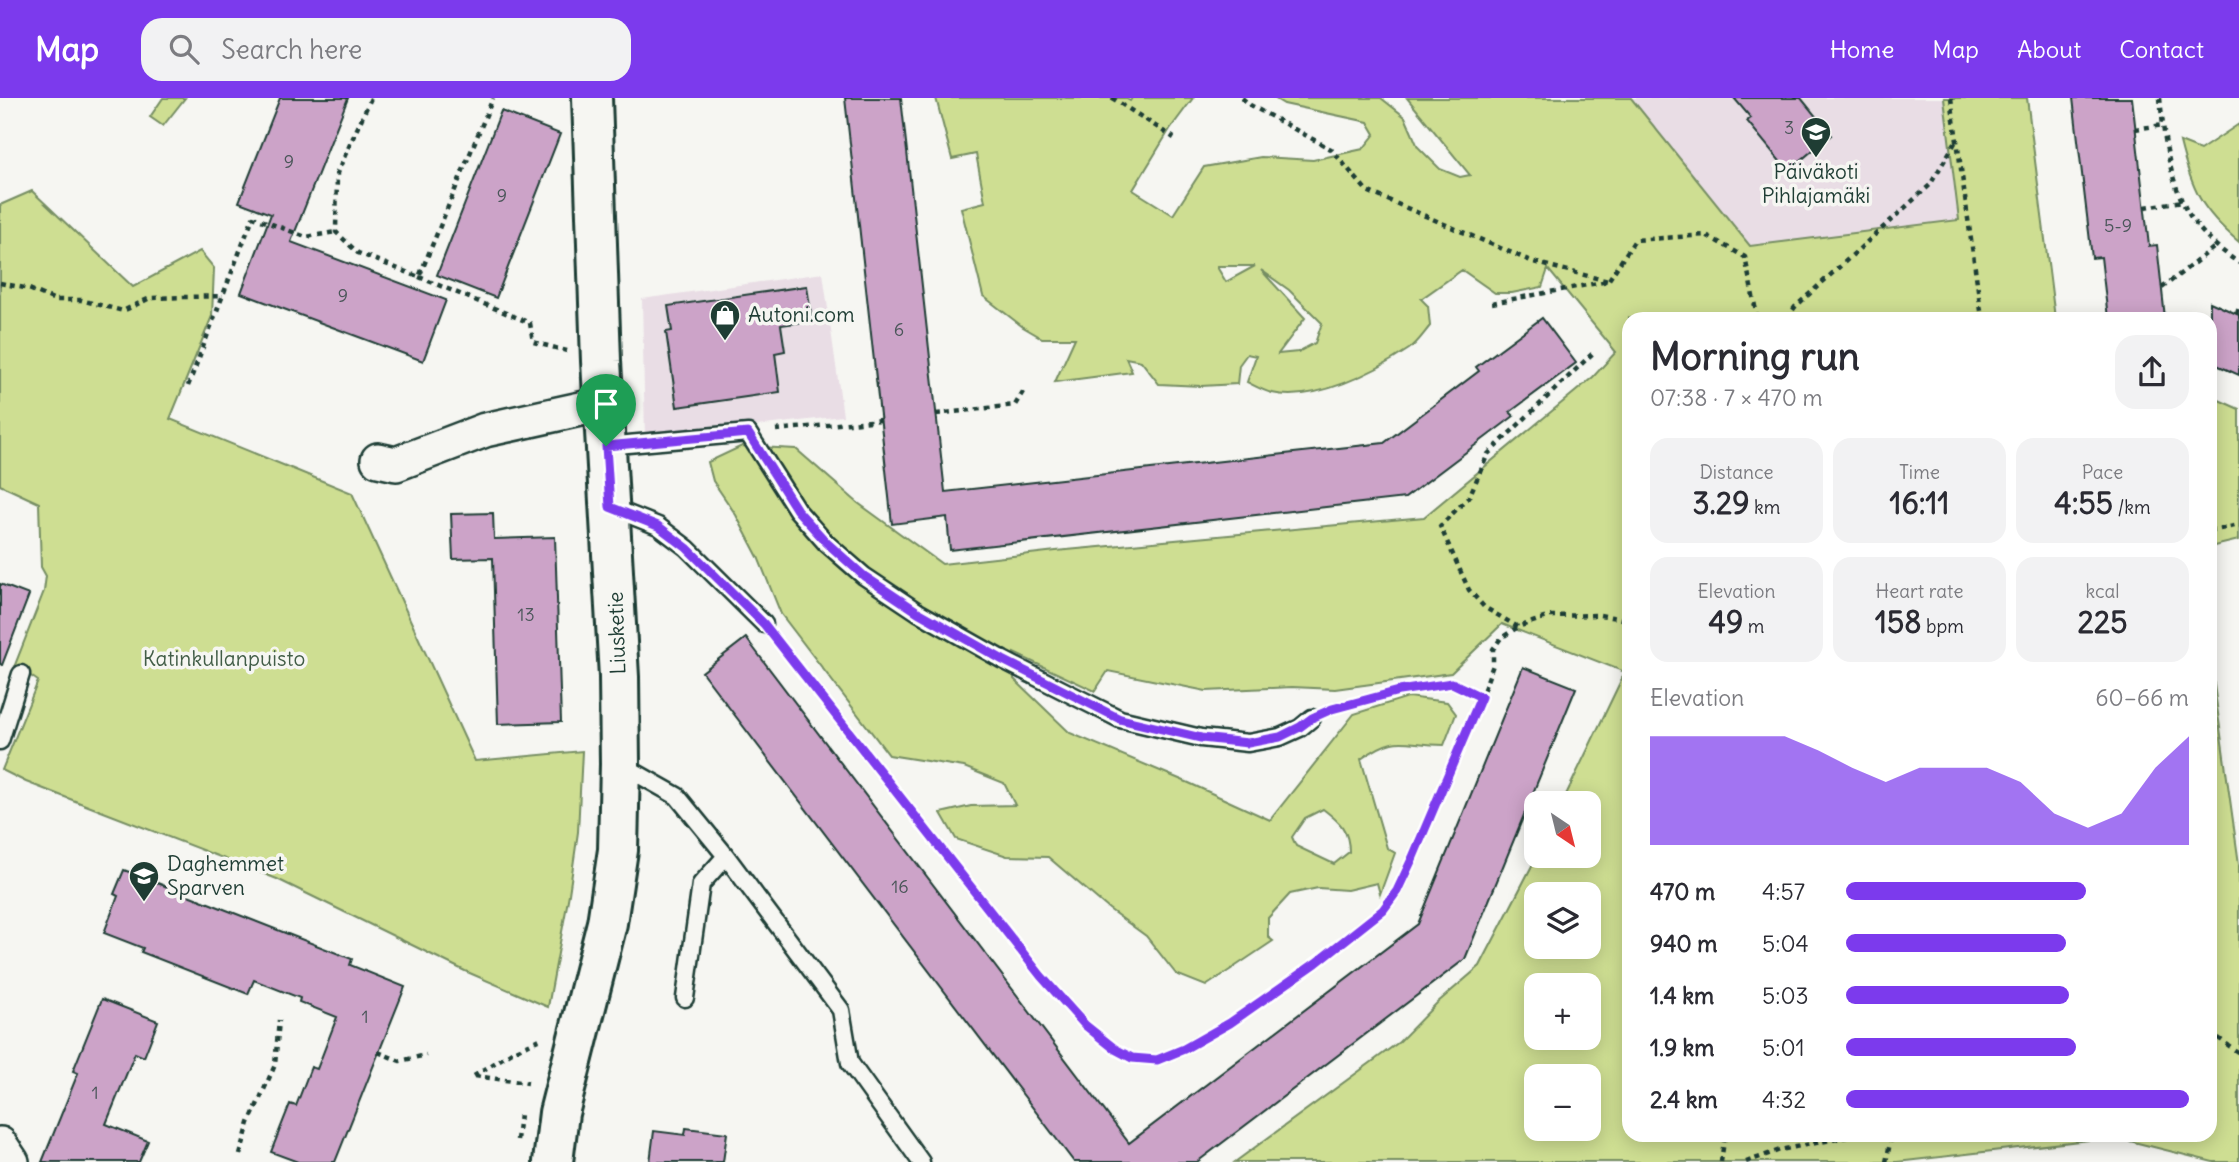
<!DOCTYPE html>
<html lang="en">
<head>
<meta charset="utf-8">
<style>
  body { margin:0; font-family:Delius,sans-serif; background:#f2f2f3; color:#2b2b33; height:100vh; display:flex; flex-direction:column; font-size:26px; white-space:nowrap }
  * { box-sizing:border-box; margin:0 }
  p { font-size:23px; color:#7c7c81 }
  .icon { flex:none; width:38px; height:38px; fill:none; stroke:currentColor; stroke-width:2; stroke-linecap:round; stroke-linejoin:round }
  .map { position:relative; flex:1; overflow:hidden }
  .details { position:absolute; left:1622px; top:214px; width:595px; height:830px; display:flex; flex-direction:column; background:#fff; border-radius:21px; box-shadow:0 4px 18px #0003 }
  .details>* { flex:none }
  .needle { width:46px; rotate:145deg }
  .tools { position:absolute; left:1524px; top:693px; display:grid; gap:14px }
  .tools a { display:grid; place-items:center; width:77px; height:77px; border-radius:14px; background:#fff; box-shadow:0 4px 18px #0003; font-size:35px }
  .pin { position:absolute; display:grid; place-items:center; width:60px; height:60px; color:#fff; margin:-72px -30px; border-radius:50% 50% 50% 0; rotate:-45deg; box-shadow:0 0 7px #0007 }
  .pin .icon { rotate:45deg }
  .round { display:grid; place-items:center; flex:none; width:74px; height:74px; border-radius:21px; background:#f2f2f3 }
  .overview { display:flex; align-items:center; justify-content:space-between; height:119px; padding:0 28px }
  h1 { font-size:38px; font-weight:800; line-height:52px }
  .metrics { display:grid; grid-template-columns:repeat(3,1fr); gap:10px; height:119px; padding:7px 28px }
  .metrics div { display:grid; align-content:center; border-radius:18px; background:#f2f2f3; text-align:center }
  .metrics b { font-size:30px; font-weight:800 }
  .metrics small { font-size:19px; font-weight:400 }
  .metrics p { font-size:19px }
  .chart { height:196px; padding:14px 28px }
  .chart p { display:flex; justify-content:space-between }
  .chart svg { width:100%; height:126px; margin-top:7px; fill:#7c3aed; opacity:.7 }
  ul { padding:0 28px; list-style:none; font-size:23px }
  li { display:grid; grid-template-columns:112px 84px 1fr; align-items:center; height:52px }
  li i { height:18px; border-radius:9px; background:#7c3aed }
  header { display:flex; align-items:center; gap:42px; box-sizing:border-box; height:98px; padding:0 35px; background:#7c3aed; color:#fff }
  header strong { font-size:33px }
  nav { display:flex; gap:38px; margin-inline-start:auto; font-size:24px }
  .search { width:490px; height:63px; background:#f2f2f3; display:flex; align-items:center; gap:18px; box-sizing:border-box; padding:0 24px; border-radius:21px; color:#7c7c81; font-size:26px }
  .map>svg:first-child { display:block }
</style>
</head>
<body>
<header>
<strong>Map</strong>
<div class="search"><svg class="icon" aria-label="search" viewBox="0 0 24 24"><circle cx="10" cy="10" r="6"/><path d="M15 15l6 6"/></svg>Search here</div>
<nav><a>Home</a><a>Map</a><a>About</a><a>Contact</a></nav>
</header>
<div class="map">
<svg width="2239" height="1064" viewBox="0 0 2239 1064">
  <rect width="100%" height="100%" fill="#f6f6f2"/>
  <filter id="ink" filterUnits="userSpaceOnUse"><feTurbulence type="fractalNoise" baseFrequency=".0143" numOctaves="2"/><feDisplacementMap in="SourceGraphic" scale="14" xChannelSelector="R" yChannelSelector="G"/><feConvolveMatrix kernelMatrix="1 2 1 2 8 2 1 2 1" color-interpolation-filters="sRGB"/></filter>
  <g filter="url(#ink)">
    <path fill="#e9dde5" d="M 1631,0 L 1944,0 L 1959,122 L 1750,148 Z
      M 823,175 L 843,318 L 645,341 L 642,201 Z"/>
    <path fill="#cede92" stroke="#768e63" stroke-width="2" fill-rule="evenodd" d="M 163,0 L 185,0 L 163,28 L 150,19 Z
      M 936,0 L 1125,0 L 1130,3 L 1132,0 L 1193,0 L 1170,31 L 1133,92 L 1173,117 L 1204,69 L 1261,59 L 1313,62 L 1363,51 L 1375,36 L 1368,24 L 1284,6 L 1274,0 L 1381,0 L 1405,19 L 1418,49 L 1440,71 L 1460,79 L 1470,77 L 1407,0 L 1631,0 L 1750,148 L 1959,122 L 1944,0 L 2027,0 L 2055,220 L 1629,220 L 1629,1036 L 2210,1036 L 2210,558 L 2239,766 L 2239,1064 L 2213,1064 L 2114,1039 L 1897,1064 L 1235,1064 L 1399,944 L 1437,905 L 1480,868 L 1537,758 L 1589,758 L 1589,705 L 1562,705 L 1625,574 L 1502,526 L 1451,575 L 1335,591 L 1292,589 L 1206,593 L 1108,573 L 1095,593 L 1014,555 L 1014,581 L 1070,635 L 1189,685 L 1270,722 L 1354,616 L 1408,599 L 1447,604 L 1456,616 L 1444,647 C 1403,647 1398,634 1361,661 L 1387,750 L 1395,755 L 1380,796 L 1377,785 L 1347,792 L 1318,790 L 1290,796 L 1268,820 L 1268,839 L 1273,843 L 1206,888 L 1176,876 L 1146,838 L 1109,811 L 1048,759 L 1007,758 L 956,741 L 941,715 L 971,708 L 1015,707 L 1004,685 L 964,669 L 889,657 L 781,516 L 758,459 L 736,417 L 713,383 L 708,364 L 742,348 L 796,351 L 858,405 L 942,466 L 1056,453 L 1424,419 L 1593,279 L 1616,254 L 1548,171 L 1542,189 L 1512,195 L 1495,195 L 1462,172 L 1421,201 L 1428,208 L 1430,228 C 1424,235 1417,246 1409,251 C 1375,274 1314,305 1272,295 C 1264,293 1255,288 1247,284 L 1256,258 L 1247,256 L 1239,267 L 1237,286 L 1201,288 L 1159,286 L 1141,263 L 1126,260 L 1132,274 L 1055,284 L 1075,240 L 1042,240 L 1023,229 L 983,198 L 961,110 L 985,104 L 976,56 L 952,61 ZM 1255,168 L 1226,184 L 1217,169 L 1217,168 ZM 1261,172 L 1289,192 L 1322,225 L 1315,245 L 1298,254 L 1278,256 L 1305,220 ZM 1323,711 C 1340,724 1349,732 1349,754 L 1334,766 L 1296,748 L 1292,739 L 1305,720 ZM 1536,796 L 1589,796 L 1589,849 L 1536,849 ZM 1536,887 L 1589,887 L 1589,940 L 1536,940 ZM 1536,978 L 1589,978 L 1589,1031 L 1536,1031 Z
      M 2239,26 L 2239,144 C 2201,112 2192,92 2180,44 L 2200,52 Z
      M 32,93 L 133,189 L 200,153 L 214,170 L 212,218 L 170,321 L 352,395 L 475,663 L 582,653 L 578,734 L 569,796 L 548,909 L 465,873 L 277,781 L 26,684 L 2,672 L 38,583 L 15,567 L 44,493 L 46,478 L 41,469 L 39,405 L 0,387 L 0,107 Z
      M 2210,298 L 2239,311 L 2239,442 L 2210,449 Z"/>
    <path fill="#cca3c8" stroke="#1f3d34" stroke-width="2" d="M 280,0 L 348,0 L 291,144 L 446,202 L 423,263 L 241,195 L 271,116 L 239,104 Z
      M 845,0 L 901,0 L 945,394 L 1384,345 L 1479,273 L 1476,269 L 1542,220 L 1576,265 L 1510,314 L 1514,318 L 1405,400 L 950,452 L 947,419 L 892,426 Z
      M 1734,0 L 1801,0 L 1831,37 L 1788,73 L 1747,23 L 1751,20 Z
      M 2073,0 L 2132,0 L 2149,148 L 2157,147 L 2165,220 L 2108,220 L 2101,159 L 2092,160 Z
      M 501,13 L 560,36 L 496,200 L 437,177 Z
      M 807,188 L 812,223 L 781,227 L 785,253 L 775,255 L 780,294 L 677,309 L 666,234 L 672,233 L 668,208 Z
      M 2210,204 L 2239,217 L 2239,277 L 2210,264 Z
      M 493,415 L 494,441 L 555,439 L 561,624 L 498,626 L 493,460 L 453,461 L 451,416 Z
      M 0,486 L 29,497 L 2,567 L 0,566 Z
      M 746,540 L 1129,1045 L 1418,826 L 1523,569 L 1576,590 L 1465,861 L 1197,1064 L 1074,1064 L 702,574 Z
      M 124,772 L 352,861 L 350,867 L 405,889 L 335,1064 L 298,1064 L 271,1054 L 290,1006 L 296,1008 L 311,969 L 317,971 L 337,919 L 299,904 L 300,900 L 254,882 L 248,896 L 141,854 L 143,850 L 104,835 L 118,798 L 114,796 Z
      M 102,901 L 158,923 L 144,959 L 135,955 L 106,1026 L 148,1043 L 139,1064 L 42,1064 L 78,975 L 73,973 Z
      M 686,1030 L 727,1035 L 723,1064 L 650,1064 L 654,1033 L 685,1037 Z"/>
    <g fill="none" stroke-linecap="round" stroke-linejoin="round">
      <g stroke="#1f3d34" stroke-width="21">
        <path id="service" d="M 606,348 L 748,335 L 797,412 L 826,445 L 864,478 L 918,514 L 1003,562 L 1082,602 L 1120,621 L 1201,640 L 1248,645 L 1280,639 L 1300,630 L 1312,620
          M 610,409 L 658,428 L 687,450 L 764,526
          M 0,643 L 21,576
          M 622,667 L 677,698 L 726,758 L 841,912 L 850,965 L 921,1064
          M 685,900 L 701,786 L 726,758"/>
      </g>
      <g stroke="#1f3d34" stroke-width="38">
        <path id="minor" d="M 378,362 L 396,366 L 485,332 L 603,306
          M 0,1046 L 12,1064"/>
      </g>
      <g stroke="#1f3d34" stroke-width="44">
        <path id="tertiary" d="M 553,1064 L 559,1015 L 607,825 L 618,752 L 620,666 L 619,579 L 601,263 L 592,0"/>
      </g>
      <path stroke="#1f3d34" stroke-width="4.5" stroke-dasharray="5 5" stroke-linecap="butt" d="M 371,0 L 337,75 L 336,134 L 358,155 L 419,179 L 493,0
        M 1112,0 L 1174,40
        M 1242,0 L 1250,7 L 1331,51 L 1367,93 L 1533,164 L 1608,183
        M 1951,0 L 1982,220
        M 2160,0 C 2164,40 2170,92 2195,125 C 2207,141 2223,154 2239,165
        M 2135,31 L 2163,27
        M 2145,109 L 2183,103
        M 419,179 L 530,225 L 533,244 L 567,253
        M 0,185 L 29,191 L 55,202 L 81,202 L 123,213 L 150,200 L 223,198
        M 2162,190 L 2216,148
        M 1492,205 L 1608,183 L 1635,142 L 1706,137 L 1745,159 L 1757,218 L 1759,220
        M 2237,216 L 2239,209
        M 1787,220 L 1795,209 L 1930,87 L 1956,43
        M 188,288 L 253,119 L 306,139 L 336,134
        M 936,316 L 1015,307 L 1024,292
        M 776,332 L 881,322
        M 2210,433 L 2239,427
        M 1518,529 L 1484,509 L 1469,492 L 1440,428 L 1469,399 L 1488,356 L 1593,255
        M 778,543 L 869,661 L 1067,908 L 1085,927 L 1115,951 L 1132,960 L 1144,963 L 1157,962 L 1184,951 L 1230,925 L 1366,827 L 1383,812 L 1397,793 L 1481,599 L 1493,567 L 1493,551 L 1501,540 L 1518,529 L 1550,518 L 1600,517 L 1629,522
        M 1334,610 L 1399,593 L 1452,585 L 1481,599
        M 2210,934 L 2239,955
        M 378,954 L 400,963 L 426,957
        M 474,978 L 512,954 L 540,941
        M 475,978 L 528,985
        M 517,1042 L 520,1016
        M 240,1057 L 249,1025 L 275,967 L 279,922
        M 1721,1064 L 1725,1036
        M 1746,1064 L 1780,1052 L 1862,1036
        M 1886,1064 L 1892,1036"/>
      <use href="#service" stroke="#f6f6f2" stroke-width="16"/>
      <use href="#minor" stroke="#f6f6f2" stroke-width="33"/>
      <use href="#tertiary" stroke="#f6f6f2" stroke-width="38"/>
    </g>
  </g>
  <g fill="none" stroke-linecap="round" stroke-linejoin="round" filter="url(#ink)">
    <g stroke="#fff" stroke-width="14">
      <path id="route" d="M 748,335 L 797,412 L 827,445 L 864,478 L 918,514 L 1003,562 L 1120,621 L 1201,640 L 1248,645 L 1280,639 L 1300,629 L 1312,620 L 1332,611 L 1399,593 L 1452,585 L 1481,599 L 1413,759 L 1397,793 L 1383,812 L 1316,865 L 1230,925 L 1184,951 L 1157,962 L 1132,960 L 1115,951 L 1085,927 L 1041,878 L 764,526 L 687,450 L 658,428 L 610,409 L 606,348 Z"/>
    </g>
    <use href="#route" stroke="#7c3aed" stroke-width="9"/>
  </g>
  <defs>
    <g id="school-pin" transform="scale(1.575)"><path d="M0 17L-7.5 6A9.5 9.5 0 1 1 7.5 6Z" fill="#1f3d34" stroke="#f6f6f2"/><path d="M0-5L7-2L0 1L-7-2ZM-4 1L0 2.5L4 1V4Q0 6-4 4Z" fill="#fff"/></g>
    <g id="shop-pin" transform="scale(1.575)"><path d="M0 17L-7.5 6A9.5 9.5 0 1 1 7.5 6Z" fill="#1f3d34" stroke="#f6f6f2"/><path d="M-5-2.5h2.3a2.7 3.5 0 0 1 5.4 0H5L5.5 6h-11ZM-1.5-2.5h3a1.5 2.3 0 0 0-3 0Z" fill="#fff"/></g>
  </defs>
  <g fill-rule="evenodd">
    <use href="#school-pin" x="1816" y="34"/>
    <use href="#shop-pin" x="725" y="217"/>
    <use href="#school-pin" x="144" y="778"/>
  </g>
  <g text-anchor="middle" stroke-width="7" stroke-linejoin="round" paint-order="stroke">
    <g font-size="18" fill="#4a5659">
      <text x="1789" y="36">3</text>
      <text x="289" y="70">9</text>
      <text x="502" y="104">9</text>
      <text x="2118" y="134">5-9</text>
      <text x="343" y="204">9</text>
      <text x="899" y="238">6</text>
      <text x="526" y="523">13</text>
      <text x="900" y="795">16</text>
      <text x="365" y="925">1</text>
      <text x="95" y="1001">1</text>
    </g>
    <g font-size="21" fill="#1f3d34" stroke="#f6f6f2" text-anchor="start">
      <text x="1816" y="81" text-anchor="middle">Päiväkoti<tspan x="1816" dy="24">Pihlajamäki</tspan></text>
      <text x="748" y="224">Autoni.com</text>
      <text x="167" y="773">Daghemmet<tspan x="167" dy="24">Sparven</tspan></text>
    </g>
    <g font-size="21" fill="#1f3d34" stroke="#f6f6f2">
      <text transform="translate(617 535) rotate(-92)" y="7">Liusketie</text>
    </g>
    <g font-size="21" fill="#425d47" stroke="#f6f6f2">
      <text x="224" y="568">Katinkullanpuisto</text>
    </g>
  </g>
</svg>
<div class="tools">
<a><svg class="needle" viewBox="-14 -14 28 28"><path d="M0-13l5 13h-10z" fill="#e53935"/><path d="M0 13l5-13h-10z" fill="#7c7c81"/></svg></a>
<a><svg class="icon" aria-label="layers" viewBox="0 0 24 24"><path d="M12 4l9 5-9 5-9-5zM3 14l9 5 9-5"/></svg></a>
<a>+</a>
<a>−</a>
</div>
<div class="pin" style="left:606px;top:348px;background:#1e9e55"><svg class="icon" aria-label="arrive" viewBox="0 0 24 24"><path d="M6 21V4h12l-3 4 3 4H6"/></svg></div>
<section class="details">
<div class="overview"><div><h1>Morning run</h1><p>07:38 · 7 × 470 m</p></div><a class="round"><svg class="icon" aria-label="share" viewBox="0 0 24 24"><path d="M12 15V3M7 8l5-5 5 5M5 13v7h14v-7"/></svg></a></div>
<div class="metrics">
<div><p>Distance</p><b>3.29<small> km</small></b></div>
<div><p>Time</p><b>16:11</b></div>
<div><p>Pace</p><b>4:55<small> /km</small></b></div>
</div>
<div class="metrics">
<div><p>Elevation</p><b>49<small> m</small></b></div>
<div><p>Heart rate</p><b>158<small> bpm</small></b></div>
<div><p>kcal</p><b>225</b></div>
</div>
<div class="chart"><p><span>Elevation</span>60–66 m</p>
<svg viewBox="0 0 160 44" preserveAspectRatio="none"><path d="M0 44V6L10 6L20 6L30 6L40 6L50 11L60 17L70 22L80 17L90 17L100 17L110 22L120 33L130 38L140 33L150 17L160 6V44z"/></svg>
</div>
<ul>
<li><b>470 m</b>4:57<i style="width:70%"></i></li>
<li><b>940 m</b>5:04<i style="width:64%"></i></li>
<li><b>1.4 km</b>5:03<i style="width:65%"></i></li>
<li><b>1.9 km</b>5:01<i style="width:67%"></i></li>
<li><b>2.4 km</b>4:32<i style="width:100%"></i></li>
</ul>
</section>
</div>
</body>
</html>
